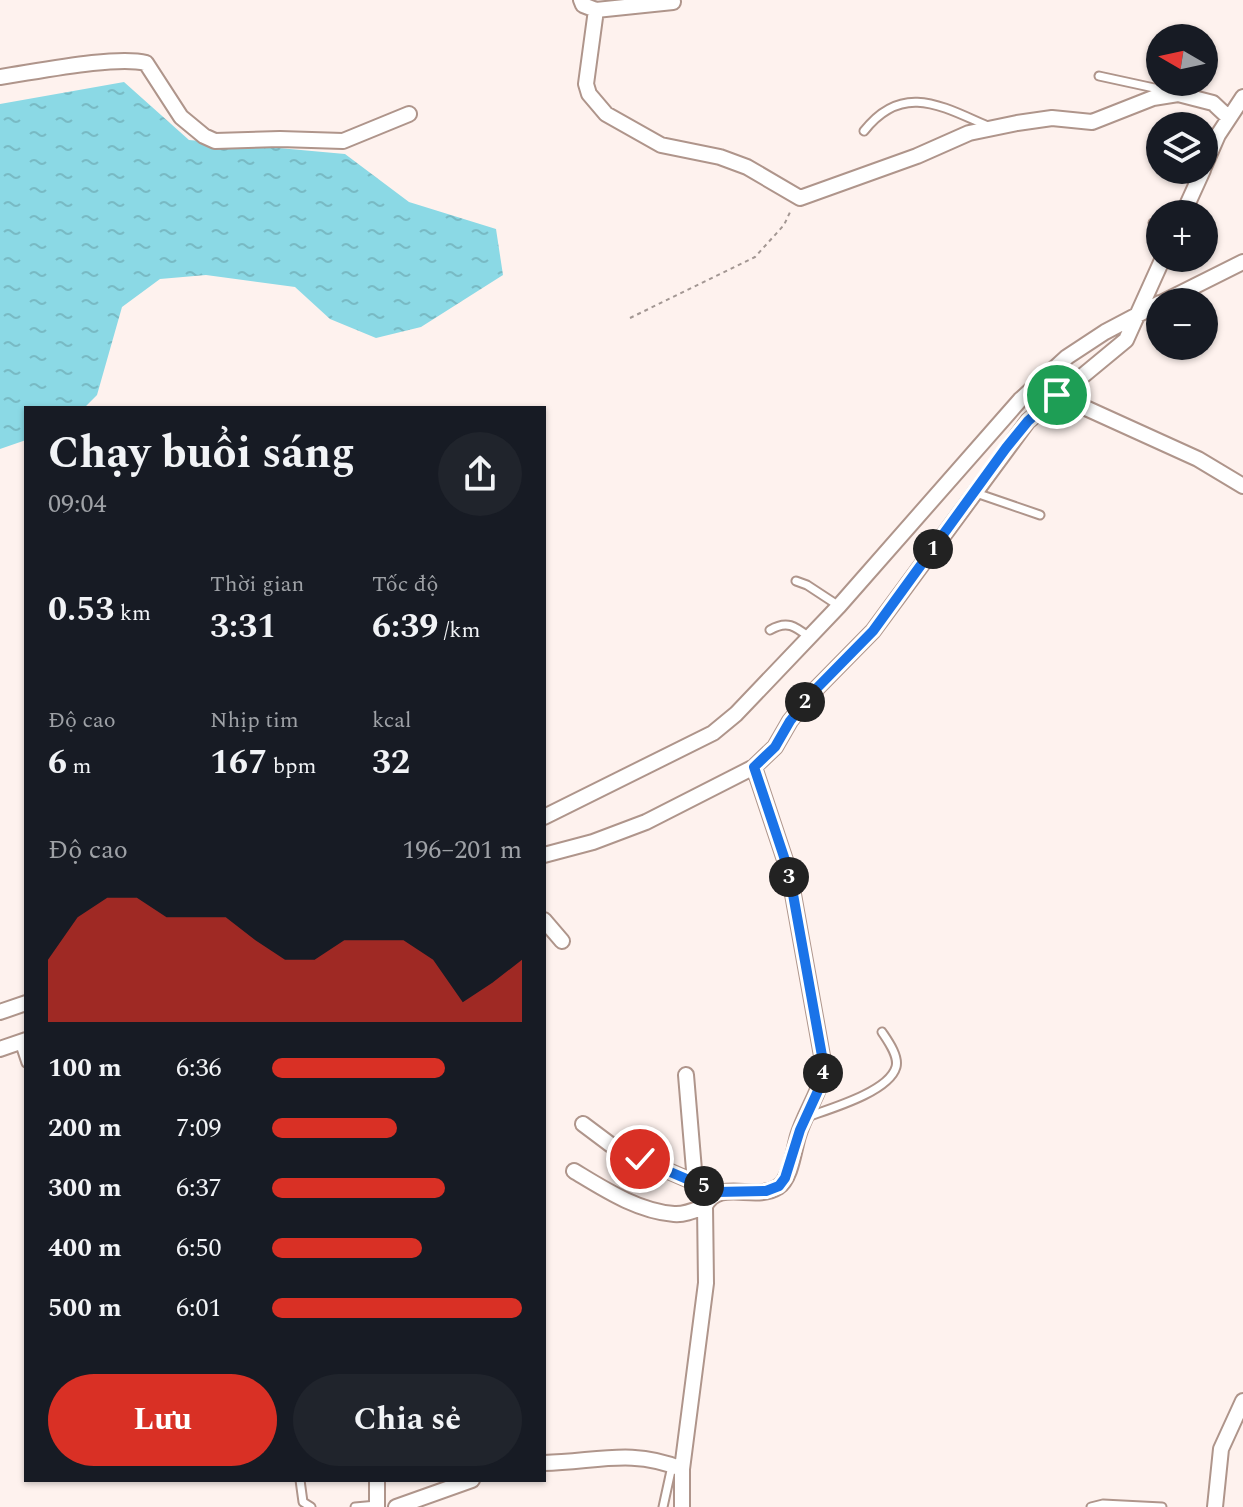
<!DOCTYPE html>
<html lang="vi">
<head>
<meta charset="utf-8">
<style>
  body { margin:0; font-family:Spectral,serif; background:#20242c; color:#f1f3f6; height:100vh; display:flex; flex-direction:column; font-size:30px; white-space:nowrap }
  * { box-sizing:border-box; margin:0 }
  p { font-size:26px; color:#9ea1a6 }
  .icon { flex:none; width:44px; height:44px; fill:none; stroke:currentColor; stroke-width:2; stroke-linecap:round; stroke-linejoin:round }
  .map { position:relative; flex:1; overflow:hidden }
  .drawer { position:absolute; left:24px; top:406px; width:522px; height:1076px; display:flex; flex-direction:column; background:#171b24; border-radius:0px; box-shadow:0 2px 6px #0004 }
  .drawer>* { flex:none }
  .needle { width:52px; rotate:279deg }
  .tools { position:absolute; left:1146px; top:24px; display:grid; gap:16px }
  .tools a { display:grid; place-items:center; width:72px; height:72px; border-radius:50%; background:#171b24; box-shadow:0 2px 6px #0004; font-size:40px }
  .pin { position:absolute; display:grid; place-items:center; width:68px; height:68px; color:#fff; margin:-34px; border:4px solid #fff; border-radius:50%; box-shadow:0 2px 8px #0007 }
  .km { position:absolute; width:40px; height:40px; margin:-20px; border-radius:50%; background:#222; color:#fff; font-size:22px; line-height:40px; text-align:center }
  .round { display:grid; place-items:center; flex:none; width:84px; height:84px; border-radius:42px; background:#20242c }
  .headline { display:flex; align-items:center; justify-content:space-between; height:136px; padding:0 24px }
  h1 { font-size:44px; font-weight:700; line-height:60px }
  .stats { display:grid; grid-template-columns:repeat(3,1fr); gap:12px; height:136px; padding:8px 24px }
  .stats div { display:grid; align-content:center }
  .stats b { font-size:34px; font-weight:700 }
  .stats small { font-size:22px; font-weight:400 }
  .stats p { font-size:22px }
  .chart { height:224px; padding:16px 24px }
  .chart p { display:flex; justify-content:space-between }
  .chart svg { width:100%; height:144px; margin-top:8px; fill:#d93025; opacity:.7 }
  .action { display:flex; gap:16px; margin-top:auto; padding:16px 24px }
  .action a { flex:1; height:92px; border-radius:48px; background:#d93025; color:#fff; font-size:32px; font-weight:700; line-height:92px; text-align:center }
  .action a+a { background:#20242c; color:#f1f3f6 }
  ul { padding:0 24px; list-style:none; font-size:26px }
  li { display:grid; grid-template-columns:128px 96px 1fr; align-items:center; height:60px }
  li i { height:20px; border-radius:10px; background:#d93025 }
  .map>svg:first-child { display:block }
</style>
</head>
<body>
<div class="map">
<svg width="1243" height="1507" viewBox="0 0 1243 1507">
  <defs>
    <pattern id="water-ripples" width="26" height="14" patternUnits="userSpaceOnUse" patternTransform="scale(2)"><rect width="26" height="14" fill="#8bd9e5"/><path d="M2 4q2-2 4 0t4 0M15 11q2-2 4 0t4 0" fill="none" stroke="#78bac4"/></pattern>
  </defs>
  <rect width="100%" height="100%" fill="#fef2ee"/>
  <path fill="url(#water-ripples)" d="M 124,82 L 189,140 L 345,154 L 409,202 L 496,229 L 503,275 L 421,327 L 376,338 L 330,319 L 295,287 L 206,275 L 160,279 L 122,307 L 97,395 L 84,408 L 26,408 L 26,440 L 0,449 L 0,104 Z"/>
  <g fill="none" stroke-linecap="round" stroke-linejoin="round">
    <g stroke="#af958b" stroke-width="11">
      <path id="lane" d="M 1099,76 L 1168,91
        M 864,131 C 903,81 943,107 990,127
        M 1153,223 L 1160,224
        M 976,493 L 1040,515
        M 796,581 L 807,585 L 839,606
        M 770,630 C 787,620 795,626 809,637
        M 19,1042 L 26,1063
        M 807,1117 C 829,1109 889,1092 896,1067 C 899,1056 888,1041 882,1032
        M 300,1480 L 303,1502 L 311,1507
        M 355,1507 L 377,1505
        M 663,1507 L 672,1466
        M 1091,1507 L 1103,1504 L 1162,1507"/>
    </g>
    <g stroke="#af958b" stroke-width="18">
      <path id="street" d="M 581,0 L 583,5 L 596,10
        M 673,2 L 596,10 L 586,84 L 589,94 L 606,114 L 661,145 L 720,157 L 747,167 L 800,198 L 917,156 L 969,133 L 1017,123 L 1052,118 L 1092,122 L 1153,98 L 1178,94 L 1213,103 L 1229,118
        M 0,77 C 35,72 116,55 146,63 L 181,117 L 204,136 L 215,141 L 280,139 L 343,141 L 409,114
        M 1204,167 L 1218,135 L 1243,97
        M 1183,214 L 1203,170
        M 1163,302 L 1243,262
        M 1057,395 L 1198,459 L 1243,486
        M 544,817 L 713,733 L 736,714 L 839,606 L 1020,400 L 1067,357 L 1105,332 L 1160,303
        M 544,855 L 593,842 L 646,822 L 754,767 L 775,747 L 790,721 L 814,691 L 873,631 L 1028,421 L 1126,340 L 1163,258
        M 544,920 L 562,941
        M 0,1012 L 26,1003
        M 0,1049 L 26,1040
        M 686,1075 L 695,1182
        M 583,1124 L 615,1148 L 717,1192
        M 574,1171 C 604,1189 637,1211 674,1214 C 685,1215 695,1210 705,1206
        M 544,1463 C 596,1462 631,1448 682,1469
        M 377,1480 L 377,1507
        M 396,1507 L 472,1480
        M 682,1507 L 682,1469 L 706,1283 L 705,1206 C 719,1178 755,1202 778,1187 C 791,1179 794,1149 798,1136 C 805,1112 821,1092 824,1067 L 789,872 L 754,767
        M 1215,1507 L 1221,1449 L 1243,1401"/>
    </g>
    <path stroke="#a39793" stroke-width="2" stroke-dasharray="4 4" stroke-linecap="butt" d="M 630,318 L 755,257 L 784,225 L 791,210"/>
    <use href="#lane" stroke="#fff" stroke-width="7"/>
    <use href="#street" stroke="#fff" stroke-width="14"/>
  </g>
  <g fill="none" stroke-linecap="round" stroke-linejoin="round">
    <g stroke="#fff" stroke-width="16">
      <path id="route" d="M 640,1159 L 717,1192 L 766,1191 L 779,1186 L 785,1178 L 800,1130 L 822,1082 L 824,1067 L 789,872 L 754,767 L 775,747 L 790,721 L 814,691 L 873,631 L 1006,448 L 1028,421 L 1057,395"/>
    </g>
    <use href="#route" stroke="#1a73e8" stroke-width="10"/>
  </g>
</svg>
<div class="tools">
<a><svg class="needle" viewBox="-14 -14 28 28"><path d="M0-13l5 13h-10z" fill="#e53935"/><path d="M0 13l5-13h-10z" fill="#9ea1a6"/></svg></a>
<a><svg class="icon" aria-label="layers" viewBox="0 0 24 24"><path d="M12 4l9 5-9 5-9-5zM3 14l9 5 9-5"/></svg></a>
<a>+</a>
<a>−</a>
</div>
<div class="pin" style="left:1057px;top:395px;background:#1e9e55"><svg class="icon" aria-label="arrive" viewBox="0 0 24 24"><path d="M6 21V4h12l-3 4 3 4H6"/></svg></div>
<div class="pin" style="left:640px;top:1159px;background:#d93025"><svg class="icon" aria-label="check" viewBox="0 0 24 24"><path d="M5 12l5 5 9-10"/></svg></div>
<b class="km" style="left:933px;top:549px">1</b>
<b class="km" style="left:805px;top:702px">2</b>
<b class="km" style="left:789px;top:877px">3</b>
<b class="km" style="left:823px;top:1073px">4</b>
<b class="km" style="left:704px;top:1186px">5</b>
<section class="drawer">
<div class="headline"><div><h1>Chạy buổi sáng</h1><p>09:04</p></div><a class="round"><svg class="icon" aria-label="share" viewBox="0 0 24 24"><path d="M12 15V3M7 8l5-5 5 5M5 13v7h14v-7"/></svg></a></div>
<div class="stats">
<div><b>0.53<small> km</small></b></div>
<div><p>Thời gian</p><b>3:31</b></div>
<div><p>Tốc độ</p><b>6:39<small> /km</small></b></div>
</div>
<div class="stats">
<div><p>Độ cao</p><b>6<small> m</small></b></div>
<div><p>Nhịp tim</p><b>167<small> bpm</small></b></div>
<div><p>kcal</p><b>32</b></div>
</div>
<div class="chart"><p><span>Độ cao</span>196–201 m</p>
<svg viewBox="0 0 160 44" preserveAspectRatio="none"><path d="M0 44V25L10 12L20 6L30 6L40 12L50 12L60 12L70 19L80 25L90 25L100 19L110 19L120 19L130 25L140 38L150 32L160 25V44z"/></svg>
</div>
<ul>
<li><b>100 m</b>6:36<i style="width:69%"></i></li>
<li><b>200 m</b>7:09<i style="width:50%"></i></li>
<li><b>300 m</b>6:37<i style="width:69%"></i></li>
<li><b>400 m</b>6:50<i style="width:60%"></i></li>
<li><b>500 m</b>6:01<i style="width:100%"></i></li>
</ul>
<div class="action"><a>Lưu</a><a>Chia sẻ</a></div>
</section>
</div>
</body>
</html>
